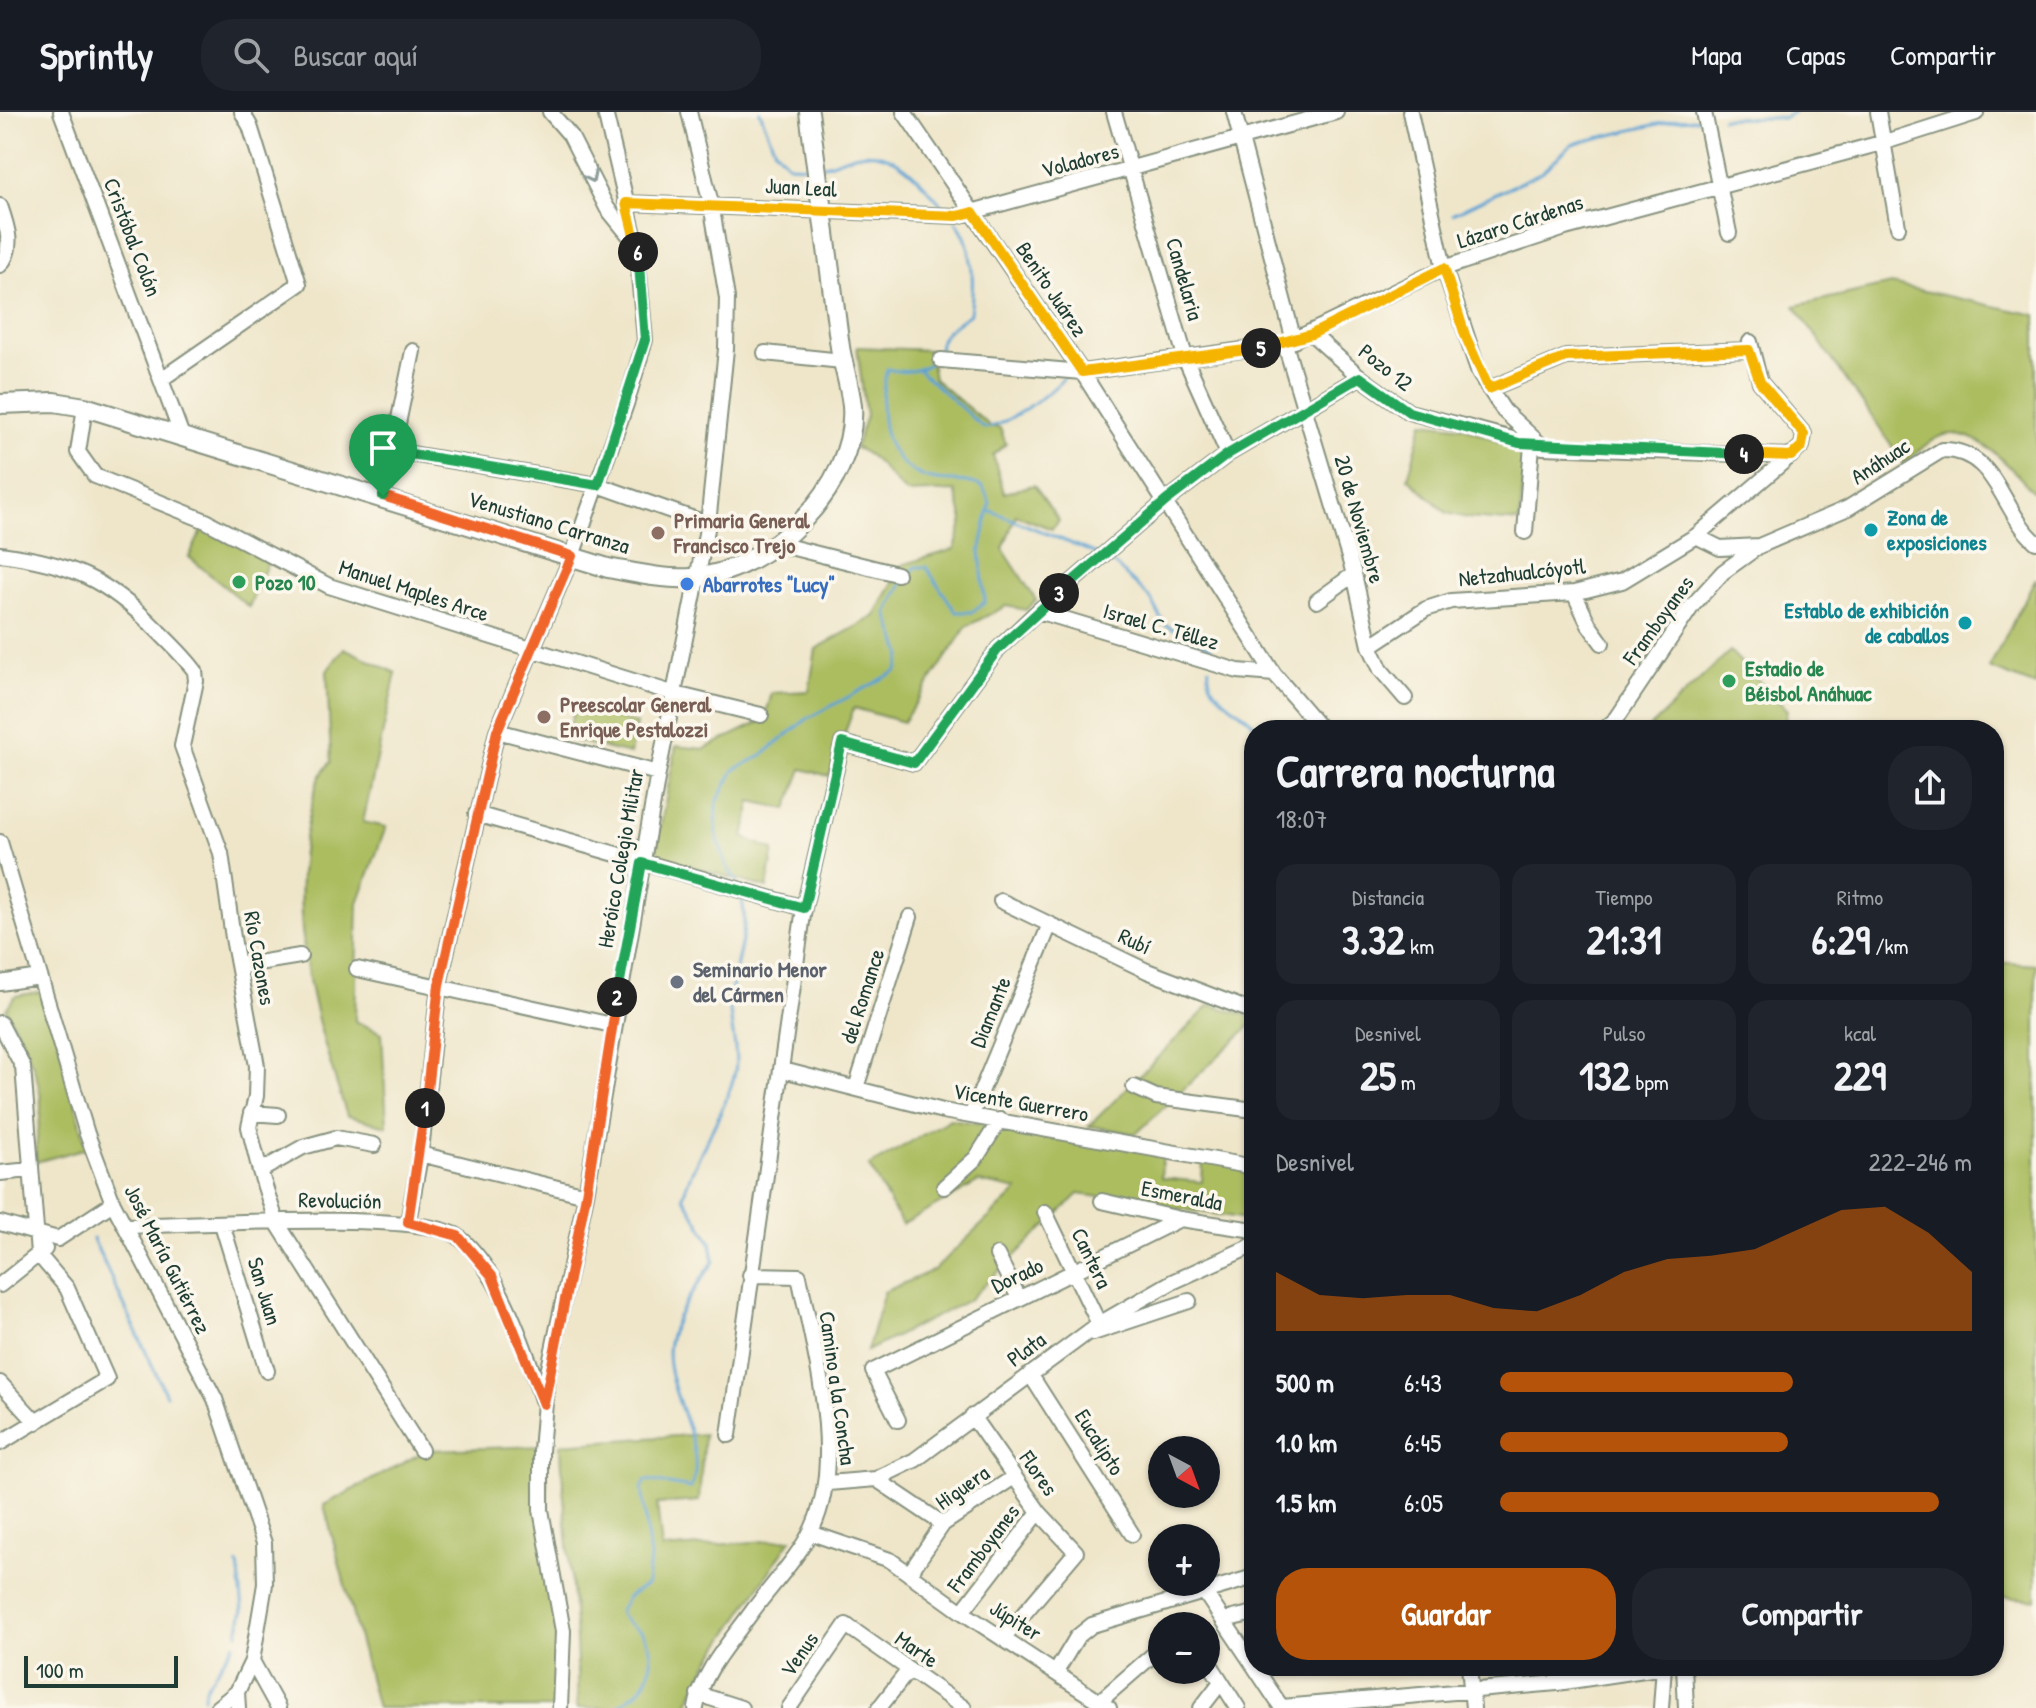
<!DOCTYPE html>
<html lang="es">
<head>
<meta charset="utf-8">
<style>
  body { margin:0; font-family:"Patrick Hand",sans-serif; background:#20242c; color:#f1f3f6; height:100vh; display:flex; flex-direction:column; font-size:30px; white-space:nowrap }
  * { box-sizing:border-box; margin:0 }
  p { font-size:26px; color:#9ea1a6 }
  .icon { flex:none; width:44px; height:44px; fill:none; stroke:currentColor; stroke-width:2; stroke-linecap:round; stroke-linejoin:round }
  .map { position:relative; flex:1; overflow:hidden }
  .details { position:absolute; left:1244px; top:608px; width:760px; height:956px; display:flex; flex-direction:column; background:#171b24; border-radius:32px; box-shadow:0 2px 6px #0004 }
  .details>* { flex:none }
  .needle { width:52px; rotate:139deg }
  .buttons { position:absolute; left:1148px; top:1324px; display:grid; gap:16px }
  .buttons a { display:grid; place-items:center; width:72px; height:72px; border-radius:50%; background:#171b24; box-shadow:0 2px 6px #0004; font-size:40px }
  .scale { position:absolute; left:24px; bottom:20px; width:154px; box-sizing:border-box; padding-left:8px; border:4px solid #1f3d34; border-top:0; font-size:22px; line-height:28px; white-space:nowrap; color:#1f3d34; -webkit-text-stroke:6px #fbf7ec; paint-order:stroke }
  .pin { position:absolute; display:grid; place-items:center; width:68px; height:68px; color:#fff; margin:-82px -34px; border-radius:50% 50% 50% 0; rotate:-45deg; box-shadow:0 0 8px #0007 }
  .pin .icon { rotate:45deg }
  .km { position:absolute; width:40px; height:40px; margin:-20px; border-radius:50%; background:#222; color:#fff; font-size:22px; line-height:40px; text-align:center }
  .round { display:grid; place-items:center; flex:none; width:84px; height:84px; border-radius:32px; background:#20242c }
  .headline { display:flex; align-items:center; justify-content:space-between; height:136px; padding:0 32px }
  h1 { font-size:44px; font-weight:700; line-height:60px }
  .figures { display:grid; grid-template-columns:repeat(3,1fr); gap:12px; height:136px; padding:8px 32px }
  .figures div { display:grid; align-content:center; border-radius:20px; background:#20242c; text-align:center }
  .figures b { font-size:40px; font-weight:700 }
  .figures small { font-size:22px; font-weight:400 }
  .figures p { font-size:22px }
  .chart { height:224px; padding:16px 32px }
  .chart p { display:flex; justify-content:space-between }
  .chart svg { width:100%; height:144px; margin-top:8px; fill:#b45309; opacity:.7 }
  .button { display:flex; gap:16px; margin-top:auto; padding:16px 32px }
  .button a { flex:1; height:92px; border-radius:32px; background:#b45309; color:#fff; font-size:32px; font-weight:700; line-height:92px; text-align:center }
  .button a+a { background:#20242c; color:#f1f3f6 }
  ul { padding:0 32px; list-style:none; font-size:26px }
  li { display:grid; grid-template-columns:128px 96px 1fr; align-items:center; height:60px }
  li i { height:20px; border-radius:10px; background:#b45309 }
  header { display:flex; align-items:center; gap:48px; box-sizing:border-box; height:112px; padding:0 40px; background:#171b24; border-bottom:2px solid #363941 }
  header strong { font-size:38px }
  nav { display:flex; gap:44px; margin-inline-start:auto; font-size:28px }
  .search { width:560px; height:72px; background:#20242c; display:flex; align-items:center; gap:20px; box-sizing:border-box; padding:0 28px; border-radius:32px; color:#9ea1a6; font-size:30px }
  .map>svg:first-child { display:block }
</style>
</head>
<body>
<header>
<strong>Sprintly</strong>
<div class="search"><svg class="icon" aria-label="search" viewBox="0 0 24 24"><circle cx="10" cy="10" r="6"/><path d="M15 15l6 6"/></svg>Buscar aquí</div>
<nav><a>Mapa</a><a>Capas</a><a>Compartir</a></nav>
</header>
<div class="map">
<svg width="2036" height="1596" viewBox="0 0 2036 1596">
  <rect width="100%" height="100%" fill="#fbf7ec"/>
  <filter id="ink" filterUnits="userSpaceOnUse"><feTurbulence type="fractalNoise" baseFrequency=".0125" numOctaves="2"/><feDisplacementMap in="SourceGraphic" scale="16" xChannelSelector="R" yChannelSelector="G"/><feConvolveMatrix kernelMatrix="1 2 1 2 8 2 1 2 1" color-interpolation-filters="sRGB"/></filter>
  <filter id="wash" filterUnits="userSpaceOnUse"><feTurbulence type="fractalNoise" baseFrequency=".006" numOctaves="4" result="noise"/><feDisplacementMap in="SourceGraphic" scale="32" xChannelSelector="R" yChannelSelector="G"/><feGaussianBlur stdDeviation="1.8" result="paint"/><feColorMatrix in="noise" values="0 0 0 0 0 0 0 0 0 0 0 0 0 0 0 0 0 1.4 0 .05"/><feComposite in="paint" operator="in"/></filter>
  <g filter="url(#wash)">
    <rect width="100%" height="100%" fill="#efe6ca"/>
    <path fill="#acbd61" stroke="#667d4a" stroke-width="2" d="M 1891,172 L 2036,203 L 2036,383 C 2013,359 1972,304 1933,328 C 1923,334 1913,344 1904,351 L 1795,194 Z
      M 857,235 L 929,238 L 934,267 L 990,314 L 1000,316 L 1006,332 L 993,343 L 1004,381 L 1034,373 L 1059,409 L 1052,417 L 1016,403 L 1003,437 L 1036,488 L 1026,498 L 1006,494 L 967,514 L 903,610 L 854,596 L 829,664 L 802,657 L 787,697 L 751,689 L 744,726 L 774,738 L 767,776 L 655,744 L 676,634 L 704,637 L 764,608 L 772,581 L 809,579 L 816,537 L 875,504 L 902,453 L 955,437 L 963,408 L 955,379 L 907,381 C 889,367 877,343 855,336 L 866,304 Z
      M 1423,310 L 1465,315 L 1526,342 L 1519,410 L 1468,406 L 1447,401 L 1408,366 Z
      M 206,410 L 270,445 L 249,495 L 189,445 Z
      M 2036,466 L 2036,574 L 1989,556 Z
      M 344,536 L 396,561 L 363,710 L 386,715 L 358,791 L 355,909 L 382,921 L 387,1014 L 347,1004 C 315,907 285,808 309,705 C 314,684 315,666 331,650 L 327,559 Z
      M 1730,539 L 1787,598 L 1783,618 L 1647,618 Z
      M 575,595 L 636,612 L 630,642 L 566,627 Z
      M 1994,850 L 2036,853 L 2036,1488 L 1994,1484 Z
      M 46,879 L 87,1036 L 36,1050 C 34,1030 41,1013 41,993 C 41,959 20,927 6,897 L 15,884 Z
      M 1210,893 L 1254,905 L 1254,910 L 1136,1022 L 1089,1014 Z
      M 950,1007 L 1163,1040 L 1161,1066 L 1202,1070 L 1203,1047 L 1254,1057 L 1254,1108 L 1079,1082 L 969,1188 L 867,1239 L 884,1180 L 934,1158 L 1018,1078 L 979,1070 L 902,1113 L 869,1054 Z
      M 704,1322 L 699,1389 L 657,1392 L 662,1437 L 791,1427 L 707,1553 L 685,1596 L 577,1596 C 580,1508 563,1420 561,1332 Z
      M 545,1334 C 547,1422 559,1508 558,1596 L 377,1596 L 324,1393 L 427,1338 Z"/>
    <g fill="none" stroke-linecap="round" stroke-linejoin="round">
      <path stroke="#5da3d3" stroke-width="3" d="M 760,0 L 775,38 L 789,53 L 811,54
        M 1722,6 L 1783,6 L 1794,0
        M 823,53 C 835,51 846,44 859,42 C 898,36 923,72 946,98
        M 1453,102 L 1542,60 L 1572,32 L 1675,8 L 1698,7
        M 919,258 L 984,316 C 1002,316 1056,278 1066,263
        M 989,398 L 1097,442
        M 1114,452 L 1151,487 L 1164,512 L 1211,536
        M 1209,556 C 1204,585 1245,597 1259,618
        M 737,770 L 726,753 L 716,721 L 717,690 L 734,658 L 761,644 L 807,607 L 897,559 L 902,543 L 887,501 L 903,469 L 916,455 L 926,455 L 956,500 L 972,500 L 985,490 L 980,440 L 990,391 L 983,375 C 963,365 941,373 922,364 C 878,345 878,296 887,257 C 905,262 928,260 938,241 C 940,237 939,232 941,228 C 946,217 960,209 970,202 C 974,175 975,132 956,110
        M 93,1127 L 166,1283
        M 238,1521 L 243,1498 L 238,1452
        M 204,1585 L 205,1576 L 234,1532
        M 617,1596 C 624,1588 636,1583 642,1575 C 653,1560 655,1535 642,1521 C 633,1513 624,1511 619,1499 L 628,1485 L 647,1472 L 650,1446 L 642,1377 L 646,1368 L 691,1376 C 710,1333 661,1276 669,1231 C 675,1200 697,1175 714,1149 L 711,1130 L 683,1084 C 696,1041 723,1006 734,964 C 740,943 730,917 730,895 C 730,859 752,821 741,785"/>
    </g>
  </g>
  <g filter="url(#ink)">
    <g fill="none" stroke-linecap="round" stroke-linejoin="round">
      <g stroke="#87927f" stroke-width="18">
        <path id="minor" d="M 61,0 L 182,324
          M 550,0 L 570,23 L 607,96 L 633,128
          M 904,0 L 1082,260 L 1274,562 L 1322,618
          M 1114,0 L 1186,248 L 1228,342
          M 1234,0 L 1294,229
          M 1410,0 L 1444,156 L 1479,261 L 1504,299 L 1542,334
          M 1704,0 L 1729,121
          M 1878,0 L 1898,115
          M 626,91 L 957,104 L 1336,0
          M 0,94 C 7,114 15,136 0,153
          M 1312,222 L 1360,265 L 1409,300 L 1543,335 L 1791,344
          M 1285,232 L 1354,462 L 1370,534 L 1381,558 L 1405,586
          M 765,241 L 842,249
          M 941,248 L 1082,260 L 1285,232 L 1444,156 L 1565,116 L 1885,30 L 1976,1
          M 163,266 L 299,172 L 250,14 L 242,0
          M 1489,277 L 1566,245 L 1749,238
          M 85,295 L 78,340 L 95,364 L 206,409 L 329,474 L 675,582 L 761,603
          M 393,339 L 598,373 L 708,412
          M 383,384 L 413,239
          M 1525,420 L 1532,333
          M 1696,424 L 1720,436 L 1758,434
          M 778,432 L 897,462
          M 0,442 C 70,451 107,467 157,518 C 170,531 184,544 195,559 L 196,569 L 182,634 L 221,741 L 233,826 L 257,954 L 256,984 L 249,1015 L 260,1059 L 276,1109 L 421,1338
          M 1574,481 L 1589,513 L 1602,531
          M 1317,489 L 1354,462
          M 1038,499 L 1238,559 L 1274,562
          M 1370,534 L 1426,497 L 1451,489 L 1574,481 L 1622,469 L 1696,424 L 1802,334 L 1804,322 L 1760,270 L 1750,230
          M 1604,618 L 1617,606 L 1692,494 L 1723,460 L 1759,434 L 1848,396 L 1942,338 C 1997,337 2001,400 2036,430
          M 497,619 L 658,661
          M 476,702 L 804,796
          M 0,730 L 87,1022 L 113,1091 L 215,1287 L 264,1431 L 265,1472 L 252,1549 L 237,1580 L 217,1596
          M 1001,789 L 1147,859 L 1254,900
          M 240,854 L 300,844
          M 357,857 L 612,913
          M 0,871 L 40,865
          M 0,911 L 23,955 L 38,1142 L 67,1176 L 107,1267 L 0,1331
          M 783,958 L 943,999 L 1254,1055
          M 1134,975 L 1156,985 L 1254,998
          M 856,976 L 910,805
          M 251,1001 L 278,1003
          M 971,1004 L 1050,812
          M 420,1042 L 586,1083
          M 260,1059 L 303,1035 L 336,1026 L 374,1033
          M 0,1061 L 30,1058
          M 944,1075 L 976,1046 L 1000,1008
          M 1102,1089 L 1180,1107 L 1254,1118
          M 1045,1100 L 1099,1212
          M 408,1110 L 421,1039 L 439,873 L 497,619 L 572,444 L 626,292 L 645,228 L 636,131 L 605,0
          M 0,1111 L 58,1127 L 113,1091
          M 222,1112 L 267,1259
          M 125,1114 C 182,1113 426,1097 460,1126 C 500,1159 526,1239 542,1288
          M 997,1143 L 1019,1186
          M 0,1173 L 45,1137
          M 1093,1221 L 1189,1189
          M 1030,1262 L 1132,1422
          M 0,1271 L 36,1310
          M 972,1304 L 1039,1400 L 1076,1440 L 1004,1525
          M 898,1308 L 873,1259 L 1180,1107
          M 729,1323 L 804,796 L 842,631 L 914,651 L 998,537 L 1038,499 L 1166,389 L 1228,342 L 1360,265
          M 876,1367 L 943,1412
          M 828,1371 L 876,1367 L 915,1348 L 1099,1212 L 1172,1170 L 1254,1133
          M 811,1421 L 890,1448 L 962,1500 L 1109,1596
          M 909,1462 L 943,1412 L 1014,1365
          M 1203,1478 L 1254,1554
          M 962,1500 L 1039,1400
          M 1224,1508 L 1254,1501
          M 1206,1546 L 1238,1596
          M 252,1549 L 278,1596
          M 1254,1554 L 1282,1596
          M 1469,1554 L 1473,1596
          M 1684,1554 L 1686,1596
          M 1056,1560 L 1077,1525 L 1092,1513 L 1254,1465
          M 237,1580 L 238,1596
          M 698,1582 L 741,1596
          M 1100,1589 L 1162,1535
          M 1282,1595 L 1557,1571 L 1664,1555
          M 560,1596 L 563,1519 L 541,1398 L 541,1339 L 547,1266 L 586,1083 L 658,661 L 708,412 L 726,237 L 727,186 L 711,92 L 689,0
          M 696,1596 C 702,1558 733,1527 754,1497 C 772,1473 800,1443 812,1417 C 846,1347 814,1239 799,1164 L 750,1163
          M 789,1596 L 846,1513 L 964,1596
          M 879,1596 L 908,1559
          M 1201,1596 L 1221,1570
          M 1661,1596 L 1664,1554"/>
      </g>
      <g stroke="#87927f" stroke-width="22">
        <path id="major" d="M 0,292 L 54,290 L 85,295 L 608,456 C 636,461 664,468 692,466 C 768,461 858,374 852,294 C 850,274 843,254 840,235 C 830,156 819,78 809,0"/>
      </g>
      <use href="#minor" stroke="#fff" stroke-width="14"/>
      <use href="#major" stroke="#fff" stroke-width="18"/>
    </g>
    <defs><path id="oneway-chevron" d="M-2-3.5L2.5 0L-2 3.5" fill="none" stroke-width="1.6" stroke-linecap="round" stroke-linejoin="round" transform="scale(2)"/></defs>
    <use stroke="#8f9e9a" href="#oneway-chevron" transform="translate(591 65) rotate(63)"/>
  </g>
  <g fill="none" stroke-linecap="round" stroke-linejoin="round" filter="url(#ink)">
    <g stroke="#fff" stroke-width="16">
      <path id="split-1" d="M 383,384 L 572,444 L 497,619 L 439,873 L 425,996"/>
    </g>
    <g stroke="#fff" stroke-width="16">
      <path id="split-2" d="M 425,996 L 408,1110 L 458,1124 L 492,1164 L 544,1292 L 586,1083 L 617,885"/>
    </g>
    <g stroke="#fff" stroke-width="16">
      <path id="split-3" d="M 617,885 L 642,751 L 804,796 L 842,631 L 914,651 L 998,537 L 1059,481"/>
    </g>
    <g stroke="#fff" stroke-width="16">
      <path id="split-4" d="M 1059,481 L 1166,389 L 1228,342 L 1360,265 L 1409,300 L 1519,331 L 1744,342"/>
    </g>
    <g stroke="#fff" stroke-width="16">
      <path id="split-5" d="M 1261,236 L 1312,222 L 1444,156 L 1465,223 L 1489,277 L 1566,245 L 1749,238 L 1760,270 L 1804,322 L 1802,334 L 1791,344 L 1744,342"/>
    </g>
    <g stroke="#fff" stroke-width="16">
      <path id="split-6" d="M 638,140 L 626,91 L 957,104 L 973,100 L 1082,260 L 1261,236"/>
    </g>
    <g stroke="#fff" stroke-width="16">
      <path id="split-7" d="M 383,384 L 393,339 L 598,373 L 645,228 L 638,140"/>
    </g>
    <use href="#split-1" stroke="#f0652b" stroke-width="10"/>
    <use href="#split-2" stroke="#f0652b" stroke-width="10"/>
    <use href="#split-3" stroke="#22a559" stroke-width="10"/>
    <use href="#split-4" stroke="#22a559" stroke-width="10"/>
    <use href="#split-5" stroke="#f5b400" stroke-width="10"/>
    <use href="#split-6" stroke="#f5b400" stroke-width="10"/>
    <use href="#split-7" stroke="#22a559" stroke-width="10"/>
  </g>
  <g fill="#0f9aa8" stroke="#fbf7ec" stroke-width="3">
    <circle cx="1871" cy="418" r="8"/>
    <circle cx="1965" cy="511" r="8"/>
  </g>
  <g fill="#8d6e63" stroke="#fbf7ec" stroke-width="3">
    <circle cx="658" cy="421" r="8"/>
    <circle cx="544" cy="605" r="8"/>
  </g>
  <g fill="#2e9e5b" stroke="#fbf7ec" stroke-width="3">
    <circle cx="239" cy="470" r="8"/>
    <circle cx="1729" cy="569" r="8"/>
  </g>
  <circle fill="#3f7fe0" stroke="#fbf7ec" stroke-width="3" cx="687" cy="472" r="8"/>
  <circle fill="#6b7280" stroke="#fbf7ec" stroke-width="3" cx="677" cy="870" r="8"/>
  <g text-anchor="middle" stroke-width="7" stroke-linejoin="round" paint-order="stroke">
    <g font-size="22" fill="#1f3d34" stroke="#fbf7ec">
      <text transform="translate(1080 48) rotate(-15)" y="8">Voladores</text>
      <text transform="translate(801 75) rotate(3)" y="8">Juan Leal</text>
      <text transform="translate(1520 109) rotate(-18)" y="8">Lázaro Cárdenas</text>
      <text transform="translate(133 125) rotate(69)" y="8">Cristóbal Colón</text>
      <text transform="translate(1185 167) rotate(74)" y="8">Candelaria</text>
      <text transform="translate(1052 177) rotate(56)" y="8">Benito Juárez</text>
      <text transform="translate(1386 255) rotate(38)" y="8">Pozo 12</text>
      <text transform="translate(1880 349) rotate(-33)" y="8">Anáhuac</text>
      <text transform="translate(1360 407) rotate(74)" y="8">20 de Noviembre</text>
      <text transform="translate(549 410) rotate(17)" y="8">Venustiano Carranza</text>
      <text transform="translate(1522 460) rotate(-6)" y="8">Netzahualcóyotl</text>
      <text transform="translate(414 478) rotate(18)" y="8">Manuel Maples Arce</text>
      <text transform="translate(1658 508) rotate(-54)" y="8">Framboyanes</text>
      <text transform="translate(1161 514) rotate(16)" y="8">Israel C. Téllez</text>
      <text transform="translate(620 746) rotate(-80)" y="8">Heróico Colegio Militar</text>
      <text transform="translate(1135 829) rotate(25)" y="8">Rubí</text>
      <text transform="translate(260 846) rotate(80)" y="8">Río Cazones</text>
      <text transform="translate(862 884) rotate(-72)" y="8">del Romance</text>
      <text transform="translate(990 900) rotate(-68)" y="8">Diamante</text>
      <text transform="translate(1021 990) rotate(10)" y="8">Vicente Guerrero</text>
      <text transform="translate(1182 1083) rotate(11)" y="8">Esmeralda</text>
      <text transform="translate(340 1088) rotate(1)" y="8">Revolución</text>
      <text transform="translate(1092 1146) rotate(64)" y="8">Cantera</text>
      <text transform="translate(168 1147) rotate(63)" y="8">José María Gutiérrez</text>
      <text transform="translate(1017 1163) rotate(-25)" y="8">Dorado</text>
      <text transform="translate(265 1179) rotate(73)" y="8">San Juan</text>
      <text transform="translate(1026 1237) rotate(-37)" y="8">Plata</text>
      <text transform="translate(838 1276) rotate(82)" y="8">Camino a la Concha</text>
      <text transform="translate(1100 1330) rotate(58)" y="8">Eucalipto</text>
      <text transform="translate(1039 1361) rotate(55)" y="8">Flores</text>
      <text transform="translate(962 1375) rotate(-35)" y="8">Higuera</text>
      <text transform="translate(983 1436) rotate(-53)" y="8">Framboyanes</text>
      <text transform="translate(1016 1508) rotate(32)" y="8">Júpiter</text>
      <text transform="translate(917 1537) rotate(35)" y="8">Marte</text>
      <text transform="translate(799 1542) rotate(-55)" y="8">Venus</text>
    </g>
    <g font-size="22" font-weight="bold" fill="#0d838f" stroke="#fbf7ec" text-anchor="start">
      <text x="1887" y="413">Zona de<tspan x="1887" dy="25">exposiciones</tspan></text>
      <text x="1949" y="506" text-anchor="end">Establo de exhibición<tspan x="1949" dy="25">de caballos</tspan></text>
    </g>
    <g font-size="22" font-weight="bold" fill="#785e54" stroke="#fbf7ec" text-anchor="start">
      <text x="674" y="416">Primaria General<tspan x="674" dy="25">Francisco Trejo</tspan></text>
      <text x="560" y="600">Preescolar General<tspan x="560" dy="25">Enrique Pestalozzi</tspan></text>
    </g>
    <g font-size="22" font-weight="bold" fill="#27864d" stroke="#fbf7ec" text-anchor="start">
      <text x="255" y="478">Pozo 10</text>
      <text x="1745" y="564">Estadio de<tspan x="1745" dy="25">Béisbol Anáhuac</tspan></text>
    </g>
    <g font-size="22" font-weight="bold" fill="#366cbe" stroke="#fbf7ec" text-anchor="start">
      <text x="703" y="480">Abarrotes "Lucy"</text>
    </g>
    <g font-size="22" font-weight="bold" fill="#5b616d" stroke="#fbf7ec" text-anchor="start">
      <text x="693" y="865">Seminario Menor<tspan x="693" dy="25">del Cármen</tspan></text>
    </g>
  </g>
</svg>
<div class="buttons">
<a><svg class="needle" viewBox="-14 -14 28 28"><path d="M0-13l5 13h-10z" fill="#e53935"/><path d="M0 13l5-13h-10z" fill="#9ea1a6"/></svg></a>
<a>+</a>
<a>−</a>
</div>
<div class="scale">100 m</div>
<div class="pin" style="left:383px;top:384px;background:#1e9e55"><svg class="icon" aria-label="arrive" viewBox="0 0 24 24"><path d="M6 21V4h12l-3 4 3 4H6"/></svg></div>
<b class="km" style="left:425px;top:996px">1</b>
<b class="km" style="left:617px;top:885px">2</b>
<b class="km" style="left:1059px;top:481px">3</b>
<b class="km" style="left:1744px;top:342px">4</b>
<b class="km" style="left:1261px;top:236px">5</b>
<b class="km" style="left:638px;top:140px">6</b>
<section class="details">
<div class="headline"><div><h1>Carrera nocturna</h1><p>18:07</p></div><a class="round"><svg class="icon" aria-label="share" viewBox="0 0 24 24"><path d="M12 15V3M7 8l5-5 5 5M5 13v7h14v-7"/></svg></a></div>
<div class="figures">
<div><p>Distancia</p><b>3.32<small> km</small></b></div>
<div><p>Tiempo</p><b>21:31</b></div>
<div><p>Ritmo</p><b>6:29<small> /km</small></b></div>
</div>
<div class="figures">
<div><p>Desnivel</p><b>25<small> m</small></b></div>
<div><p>Pulso</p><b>132<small> bpm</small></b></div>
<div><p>kcal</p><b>229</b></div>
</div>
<div class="chart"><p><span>Desnivel</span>222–246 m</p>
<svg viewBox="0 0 160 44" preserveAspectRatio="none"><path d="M0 44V26L10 33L20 34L30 33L40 33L50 37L60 38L70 33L80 26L90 22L100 21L110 19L120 13L130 7L140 6L150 14L160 26V44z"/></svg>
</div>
<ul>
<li><b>500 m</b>6:43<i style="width:62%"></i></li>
<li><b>1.0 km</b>6:45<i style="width:61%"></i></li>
<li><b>1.5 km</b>6:05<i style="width:93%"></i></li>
</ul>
<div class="button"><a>Guardar</a><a>Compartir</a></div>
</section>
</div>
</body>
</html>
